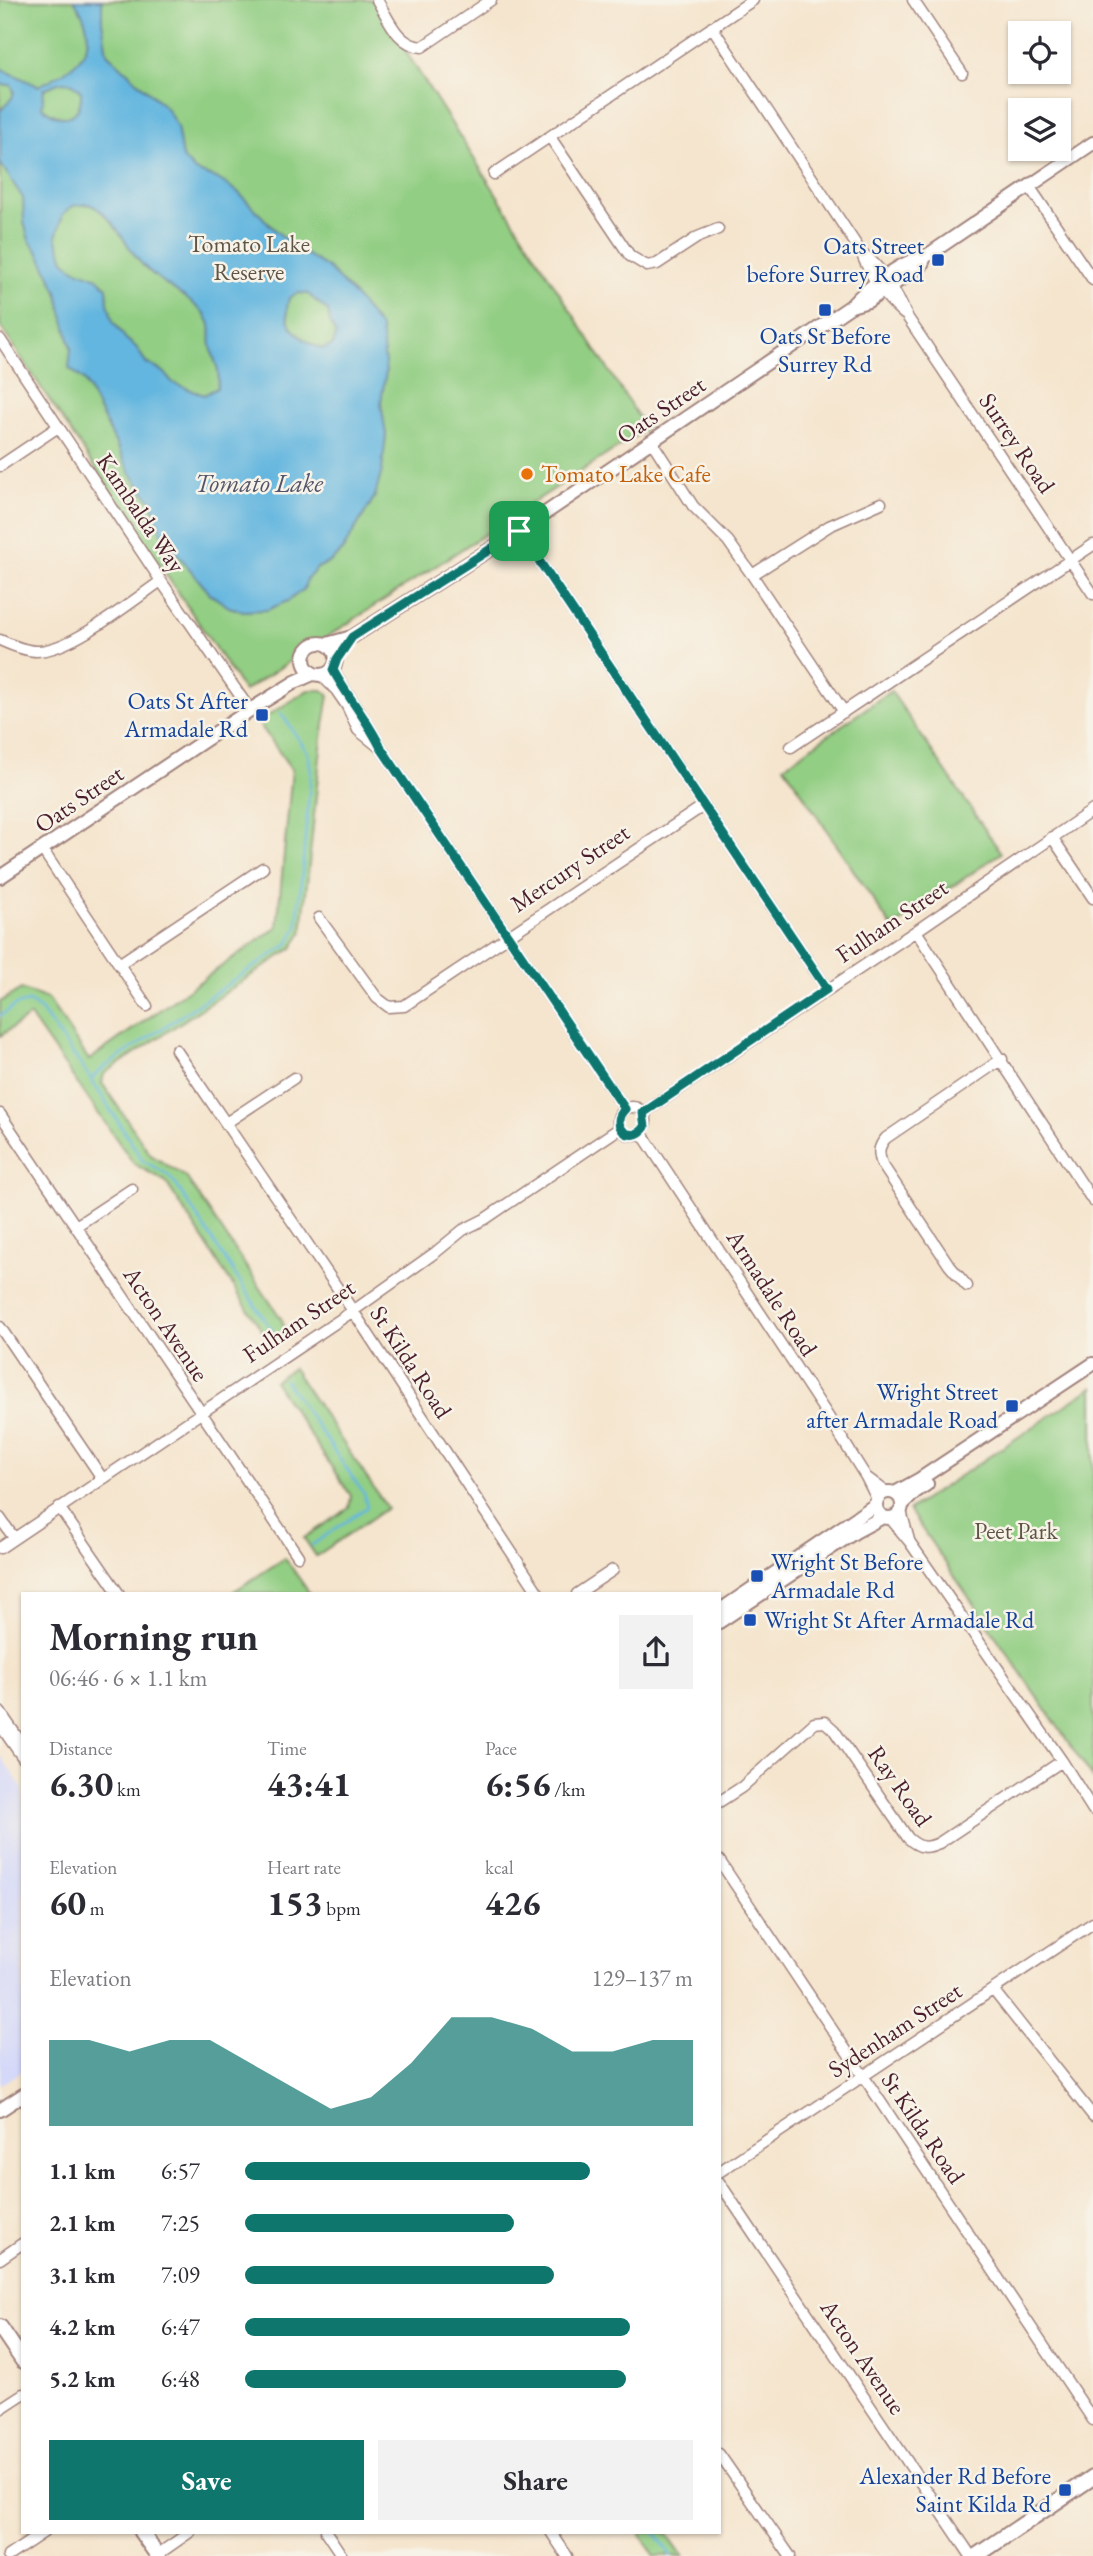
<!DOCTYPE html>
<html lang="en">
<head>
<meta charset="utf-8">
<style>
  body { margin:0; font-family:"EB Garamond",serif; background:#f2f2f3; color:#2b2b33; height:100vh; display:flex; flex-direction:column; font-size:26px; white-space:nowrap }
  * { box-sizing:border-box; margin:0 }
  p { font-size:23px; color:#7c7c81 }
  .icon { flex:none; width:38px; height:38px; fill:none; stroke:currentColor; stroke-width:2; stroke-linecap:round; stroke-linejoin:round }
  .map { position:relative; flex:1; overflow:hidden }
  .sheet { position:absolute; left:21px; top:1592px; width:700px; height:942px; display:flex; flex-direction:column; background:#fff; border-radius:0px; box-shadow:0 2px 5px #0004 }
  .sheet>* { flex:none }
  .fabs { position:absolute; left:1008px; top:21px; display:grid; gap:14px }
  .fabs a { display:grid; place-items:center; width:63px; height:63px; border-radius:0px; background:#fff; box-shadow:0 2px 5px #0004; font-size:35px }
  .pin { position:absolute; display:grid; place-items:center; width:60px; height:60px; color:#fff; margin:-30px; border-radius:14px; box-shadow:0 4px 10px #0006 }
  .round { display:grid; place-items:center; flex:none; width:74px; height:74px; border-radius:0px; background:#f2f2f3 }
  .summary { display:flex; align-items:center; justify-content:space-between; height:119px; padding:0 28px }
  h1 { font-size:38px; font-weight:700; line-height:52px }
  .figures { display:grid; grid-template-columns:repeat(3,1fr); gap:10px; height:119px; padding:7px 28px }
  .figures div { display:grid; align-content:center }
  .figures b { font-size:35px; font-weight:700 }
  .figures small { font-size:19px; font-weight:400 }
  .figures p { font-size:19px }
  .chart { height:196px; padding:14px 28px }
  .chart p { display:flex; justify-content:space-between }
  .chart svg { width:100%; height:126px; margin-top:7px; fill:#0f766e; opacity:.7 }
  .button { display:flex; gap:14px; margin-top:auto; padding:14px 28px }
  .button a { flex:1; height:80px; border-radius:0px; background:#0f766e; color:#fff; font-size:28px; font-weight:700; line-height:80px; text-align:center }
  .button a+a { background:#f2f2f3; color:#2b2b33 }
  ul { padding:0 28px; list-style:none; font-size:23px }
  li { display:grid; grid-template-columns:112px 84px 1fr; align-items:center; height:52px }
  li i { height:18px; border-radius:9px; background:#0f766e }
  .map>svg:first-child { display:block }
</style>
</head>
<body>
<div class="map">
<svg width="1093" height="2556" viewBox="0 0 1093 2556">
  <rect width="100%" height="100%" fill="#f7f3e8"/>
  <filter id="ink" filterUnits="userSpaceOnUse"><feTurbulence type="fractalNoise" baseFrequency=".0143" numOctaves="2"/><feDisplacementMap in="SourceGraphic" scale="14" xChannelSelector="R" yChannelSelector="G"/><feConvolveMatrix kernelMatrix="1 2 1 2 8 2 1 2 1" color-interpolation-filters="sRGB"/></filter>
  <filter id="wash" filterUnits="userSpaceOnUse"><feTurbulence type="fractalNoise" baseFrequency=".00686" numOctaves="4" result="noise"/><feDisplacementMap in="SourceGraphic" scale="28" xChannelSelector="R" yChannelSelector="G"/><feGaussianBlur stdDeviation="1.57" result="paint"/><feColorMatrix in="noise" values="0 0 0 0 0 0 0 0 0 0 0 0 0 0 0 0 0 1.4 0 .05"/><feComposite in="paint" operator="in"/></filter>
  <g filter="url(#wash)">
    <rect width="100%" height="100%" fill="#f5e5ce"/>
    <path fill="#d4d8f9" d="M 0,1755 L 23,1789 L 23,2070 L 0,2085 Z"/>
    <path fill="#92ce83" stroke="#6e7657" stroke-width="2" d="M 0,0 L 373,0 L 646,429 L 244,691 L 0,326 Z
      M 308,690 L 322,690 L 329,695 L 322,738 L 302,933 L 292,948 L 104,1074 L 102,1083 L 151,1155 L 186,1177 L 282,1320 L 286,1333 L 285,1338 L 272,1346 L 165,1181 L 134,1164 L 30,1016 L 0,1036 L 0,1002 L 21,989 L 48,999 L 89,1060 L 277,927 L 292,770 L 258,722 Z
      M 891,691 L 1001,853 L 892,928 L 784,766 Z
      M 293,1368 L 387,1508 L 316,1556 L 304,1538 L 349,1508 L 351,1496 L 274,1381 Z
      M 1093,1387 L 1093,1778 L 909,1510 Z
      M 285,1558 L 310,1594 L 230,1594 Z
      M 639,2532 L 666,2532 L 683,2556 L 655,2556 Z"/>
    <path fill="#64b6df" stroke="#576a85" stroke-width="2" fill-rule="evenodd" d="M 74,0 L 102,0 L 102,22 L 107,53 L 166,108 L 177,126 L 182,157 L 195,171 L 218,179 L 238,192 L 276,231 L 298,249 L 328,268 L 355,296 L 381,329 L 386,372 L 381,402 L 386,435 L 382,470 L 375,496 L 342,551 L 330,562 L 317,568 L 307,579 L 304,589 L 288,601 L 267,610 L 243,611 L 229,607 L 210,594 L 162,535 L 152,502 L 131,474 L 84,380 L 69,368 L 71,348 L 57,291 L 40,255 L 29,240 L 24,222 L 23,198 L 0,163 L 0,111 L 12,98 L 14,91 L 11,85 L 0,85 L 0,68 L 38,86 C 80,67 105,46 74,0 ZM 67,82 L 73,84 L 81,92 C 82,121 59,123 42,107 L 44,89 L 58,83 ZM 88,204 C 110,210 127,248 142,264 C 159,284 197,300 208,320 C 213,328 209,338 211,346 C 214,366 221,364 217,388 L 204,395 L 173,383 L 164,372 L 146,363 L 137,348 L 126,339 L 113,321 L 108,303 L 107,287 L 96,277 L 74,269 L 64,260 L 56,237 L 63,214 L 73,206 ZM 298,293 L 308,294 L 328,311 L 330,323 L 336,335 L 333,345 L 322,349 C 298,338 281,326 289,298 Z"/>
    <g fill="none" stroke-linecap="round" stroke-linejoin="round">
      <path stroke="#64b6df" stroke-width="2.5" d="M 0,1016 L 16,1005 L 29,1002 L 41,1010 L 91,1079 L 143,1161 L 167,1174 L 175,1183 L 275,1335
        M 91,1079 L 106,1066 L 288,944 L 297,927 L 311,772 L 308,753 L 281,713
        M 285,1380 L 364,1494 L 367,1507 L 312,1545
        M 655,2532 L 671,2556"/>
    </g>
  </g>
  <g filter="url(#ink)">
    <g fill="none" stroke-linecap="round" stroke-linejoin="round">
      <g stroke="#a0827c" stroke-width="13">
        <path id="minor" d="M 377,0 C 389,19 397,45 422,47 L 491,0
          M 913,0 L 962,73
          M 712,27 L 861,252 C 870,276 884,297 904,314
          M 550,137 L 630,256 L 647,266 L 657,264 L 698,237 L 718,229
          M 494,174 L 753,0
          M 1029,186 L 1093,280
          M 861,252 C 882,268 896,291 906,315 L 1093,594
          M 0,339 L 161,581 L 250,710
          M 652,442 L 693,506 L 728,541 L 752,575 L 844,712
          M 0,466 L 58,427
          M 519,531 L 827,989
          M 752,575 L 829,526 L 881,503
          M 0,640 C 11,645 25,651 37,651 C 71,651 132,601 161,581
          M 333,670 C 348,697 367,720 381,748 L 625,1109
          M 322,676 L 336,690 L 347,706 L 358,730 L 378,746
          M 791,747 L 1093,545
          M 1052,837 L 1093,898
          M 42,849 L 147,1006
          M 319,918 L 377,998 L 389,1007 L 404,1006 L 703,806
          M 916,931 L 1093,1201
          M 119,964 L 263,868
          M 176,1050 L 353,1311 L 539,1594
          M618 1121a14 14 0 1 1 28 0a14 14 0 1 1-28 0Z
          M 643,1113 L 916,931 L 1093,810
          M 0,1114 L 298,1556
          M 226,1123 L 294,1078
          M 641,1132 L 824,1410 L 866,1477 L 877,1499
          M 76,1226 L 132,1189
          M 967,1286 L 949,1265 L 882,1164 C 878,1153 878,1147 886,1138 L 1002,1059
          M 0,1327 L 102,1478
          M 866,1477 L 886,1492
          M 59,1507 L 119,1594
          M 901,1511 L 909,1540
          M 0,1518 L 14,1538
          M 890,1518 L 909,1541 L 1062,1761 L 1093,1810
          M 0,1548 L 353,1311 L 436,1252 L 463,1230 L 485,1219 L 620,1128
          M 577,1594 L 613,1570
          M 0,1712 L 23,1745
          M 0,1725 L 23,1758
          M 719,1802 L 742,1787 L 814,1723 L 825,1722 L 834,1730 L 908,1838 C 919,1848 926,1849 939,1843 L 1062,1761
          M 719,1860 L 1093,2420
          M 994,1991 L 1093,2116
          M 719,2172 L 1093,1923
          M 719,2182 L 971,2556
          M 0,2259 L 23,2243
          M 0,2409 L 23,2394
          M 719,2454 L 790,2556
          M 326,2532 L 342,2556
          M 551,2532 L 567,2556
          M 157,2555 L 190,2532
          M 8,2556 L 44,2532"/>
      </g>
      <g stroke="#a0827c" stroke-width="16">
        <path id="tertiary" d="M 851,306 L 868,301 L 921,266 L 925,257
          M304 659a16 16 0 1 1 32 0a16 16 0 1 1-32 0Z
          M 327,644 L 352,637 L 519,531 L 851,306 C 866,289 903,260 925,257 L 1093,143
          M 0,877 L 250,710 L 295,682 L 313,674
          M876 1505a13 13 0 1 1 26 0a13 13 0 1 1-26 0Z
          M 895,1493 L 920,1479 L 1093,1364
          M 902,1505 L 915,1492 L 927,1484
          M 719,1611 L 875,1505
          M 719,1622 L 855,1532 L 883,1517
          M 0,2110 L 23,2095"/>
      </g>
      <g stroke="#a0827c" stroke-width="18">
        <path id="secondary" d="M 0,2327 L 23,2361
          M 141,2532 L 158,2556
          M 976,2556 L 1093,2477"/>
      </g>
      <use href="#minor" stroke="#fff" stroke-width="10"/>
      <use href="#tertiary" stroke="#fff" stroke-width="12"/>
      <use href="#secondary" stroke="#fff" stroke-width="14"/>
    </g>
  </g>
  <g fill="none" stroke-linecap="round" stroke-linejoin="round" filter="url(#ink)">
    <g stroke="#fff" stroke-width="14">
      <path id="route" d="M 519,531 L 827,989 L 643,1113 L 645,1127 C 631,1146 608,1125 625,1109 L 381,748 C 367,719 348,698 333,670 L 337,659 L 352,637 Z"/>
    </g>
    <use href="#route" stroke="#0f766e" stroke-width="9"/>
  </g>
  <g fill="#1a4fb4" stroke="#f7f3e8" stroke-width="2.5">
    <rect x="931" y="253" width="14" height="14" rx="3.5"/>
    <rect x="818" y="303" width="14" height="14" rx="3.5"/>
    <rect x="255" y="708" width="14" height="14" rx="3.5"/>
    <rect x="1005" y="1399" width="14" height="14" rx="3.5"/>
    <rect x="750" y="1569" width="14" height="14" rx="3.5"/>
    <rect x="743" y="1613" width="14" height="14" rx="3.5"/>
    <rect x="1058" y="2483" width="14" height="14" rx="3.5"/>
  </g>
  <circle fill="#e8710a" stroke="#f7f3e8" stroke-width="2.5" cx="527" cy="474" r="7"/>
  <g text-anchor="middle" stroke-width="5" stroke-linejoin="round" paint-order="stroke">
    <g font-size="24" fill="#605445" stroke="#f7f3e8">
      <text x="249" y="252">Tomato Lake<tspan x="249" dy="28">Reserve</tspan></text>
      <text x="1016" y="1539">Peet Park</text>
    </g>
    <g font-size="24" fill="#164399" stroke="#f7f3e8" text-anchor="end">
      <text x="924" y="254">Oats Street<tspan x="924" dy="28">before Surrey Road</tspan></text>
      <text x="825" y="344" text-anchor="middle">Oats St Before<tspan x="825" dy="28">Surrey Rd</tspan></text>
      <text x="248" y="709">Oats St After<tspan x="248" dy="28">Armadale Rd</tspan></text>
      <text x="998" y="1400">Wright Street<tspan x="998" dy="28">after Armadale Road</tspan></text>
      <text x="771" y="1570" text-anchor="start">Wright St Before<tspan x="771" dy="28">Armadale Rd</tspan></text>
      <text x="764" y="1628" text-anchor="start">Wright St After Armadale Rd</text>
      <text x="1051" y="2484">Alexander Rd Before<tspan x="1051" dy="28">Saint Kilda Rd</tspan></text>
    </g>
    <g font-size="24" fill="#4a1f2b" stroke="#f7f3e8">
      <text transform="translate(661 410) rotate(-34)" y="8">Oats Street</text>
      <text transform="translate(1017 443) rotate(56)" y="8">Surrey Road</text>
      <text transform="translate(141 513) rotate(56)" y="8">Kambalda Way</text>
      <text transform="translate(79 799) rotate(-34)" y="8">Oats Street</text>
      <text transform="translate(570 868) rotate(-34)" y="8">Mercury Street</text>
      <text transform="translate(892 921) rotate(-34)" y="8">Fulham Street</text>
      <text transform="translate(772 1293) rotate(57)" y="8">Armadale Road</text>
      <text transform="translate(299 1321) rotate(-34)" y="8">Fulham Street</text>
      <text transform="translate(166 1324) rotate(56)" y="8">Acton Avenue</text>
      <text transform="translate(411 1362) rotate(57)" y="8">St Kilda Road</text>
      <text transform="translate(900 1786) rotate(55)" y="8">Ray Road</text>
      <text transform="translate(895 2030) rotate(-33)" y="8">Sydenham Street</text>
      <text transform="translate(923 2128) rotate(56)" y="8">St Kilda Road</text>
      <text transform="translate(863 2357) rotate(56)" y="8">Acton Avenue</text>
    </g>
    <g font-size="24" fill="#c56008" stroke="#f7f3e8" text-anchor="start">
      <text x="541" y="482">Tomato Lake Cafe</text>
    </g>
    <g font-size="26" font-style="italic" fill="#53546a" stroke="#f7f3e8">
      <text x="259" y="492">Tomato Lake</text>
    </g>
  </g>
</svg>
<div class="fabs">
<a><svg class="icon" aria-label="locate" viewBox="0 0 24 24"><circle cx="12" cy="12" r="6"/><path d="M12 2v4M12 18v4M2 12h4M18 12h4"/></svg></a>
<a><svg class="icon" aria-label="layers" viewBox="0 0 24 24"><path d="M12 4l9 5-9 5-9-5zM3 14l9 5 9-5"/></svg></a>
</div>
<div class="pin" style="left:519px;top:531px;background:#1e9e55"><svg class="icon" aria-label="arrive" viewBox="0 0 24 24"><path d="M6 21V4h12l-3 4 3 4H6"/></svg></div>
<section class="sheet">
<div class="summary"><div><h1>Morning run</h1><p>06:46 · 6 × 1.1 km</p></div><a class="round"><svg class="icon" aria-label="share" viewBox="0 0 24 24"><path d="M12 15V3M7 8l5-5 5 5M5 13v7h14v-7"/></svg></a></div>
<div class="figures">
<div><p>Distance</p><b>6.30<small> km</small></b></div>
<div><p>Time</p><b>43:41</b></div>
<div><p>Pace</p><b>6:56<small> /km</small></b></div>
</div>
<div class="figures">
<div><p>Elevation</p><b>60<small> m</small></b></div>
<div><p>Heart rate</p><b>153<small> bpm</small></b></div>
<div><p>kcal</p><b>426</b></div>
</div>
<div class="chart"><p><span>Elevation</span>129–137 m</p>
<svg viewBox="0 0 160 44" preserveAspectRatio="none"><path d="M0 44V14L10 14L20 18L30 14L40 14L50 22L60 30L70 38L80 34L90 22L100 6L110 6L120 10L130 18L140 18L150 14L160 14V44z"/></svg>
</div>
<ul>
<li><b>1.1 km</b>6:57<i style="width:77%"></i></li>
<li><b>2.1 km</b>7:25<i style="width:60%"></i></li>
<li><b>3.1 km</b>7:09<i style="width:69%"></i></li>
<li><b>4.2 km</b>6:47<i style="width:86%"></i></li>
<li><b>5.2 km</b>6:48<i style="width:85%"></i></li>
</ul>
<div class="button"><a>Save</a><a>Share</a></div>
</section>
</div>
</body>
</html>
